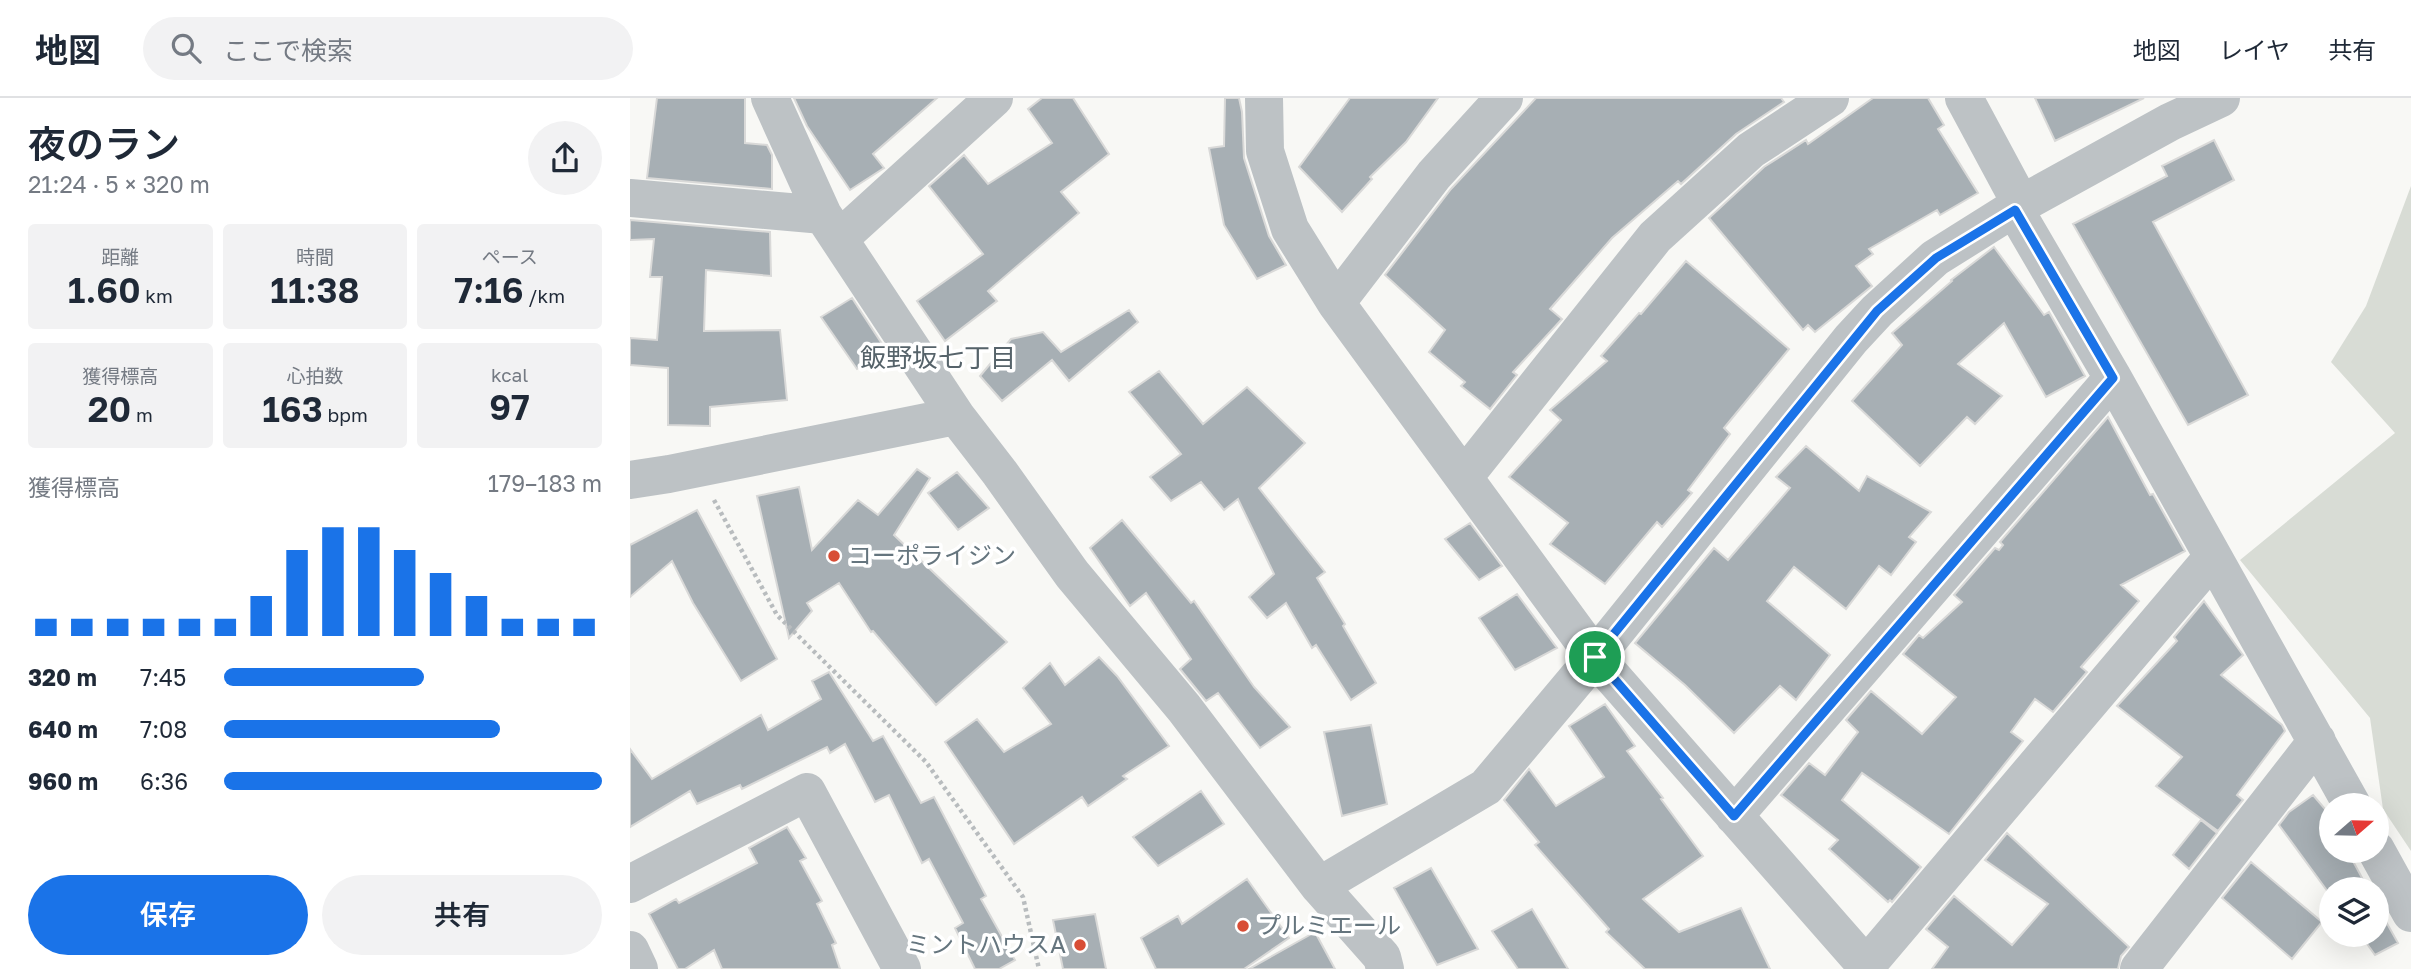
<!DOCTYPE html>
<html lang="ja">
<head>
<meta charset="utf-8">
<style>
  body { margin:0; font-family:"Golos Text","Noto Sans JP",sans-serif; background:#f2f2f3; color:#1f2937; height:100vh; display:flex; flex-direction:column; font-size:26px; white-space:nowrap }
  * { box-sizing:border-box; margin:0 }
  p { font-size:23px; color:#747a83 }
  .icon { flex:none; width:38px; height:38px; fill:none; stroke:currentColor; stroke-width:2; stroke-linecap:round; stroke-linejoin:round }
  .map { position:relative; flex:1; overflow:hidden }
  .details { display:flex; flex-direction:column; background:#fff; width:630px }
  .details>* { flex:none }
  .needle { width:46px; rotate:70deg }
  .buttons { position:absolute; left:1689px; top:695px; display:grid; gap:14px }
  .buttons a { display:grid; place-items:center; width:70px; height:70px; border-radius:50%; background:#fff; box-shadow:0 7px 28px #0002; font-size:35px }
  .pin { position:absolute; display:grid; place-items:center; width:60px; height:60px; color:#fff; margin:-30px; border:4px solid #fff; border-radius:50%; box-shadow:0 2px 7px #0007 }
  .round { display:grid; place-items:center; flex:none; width:74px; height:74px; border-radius:37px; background:#f2f2f3 }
  .head { display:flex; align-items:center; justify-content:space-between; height:119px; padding:0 28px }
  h1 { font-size:38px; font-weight:600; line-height:52px }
  .metrics { display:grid; grid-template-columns:repeat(3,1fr); gap:10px; height:119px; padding:7px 28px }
  .metrics div { display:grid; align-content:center; border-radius:7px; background:#f2f2f3; text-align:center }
  .metrics b { font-size:35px; font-weight:600 }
  .metrics small { font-size:19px; font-weight:400 }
  .metrics p { font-size:19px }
  .chart { height:196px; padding:14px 28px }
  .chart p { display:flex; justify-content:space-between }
  .chart svg { width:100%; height:126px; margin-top:7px; stroke:#1a73e8; stroke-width:6 }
  .action { display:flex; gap:14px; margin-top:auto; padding:14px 28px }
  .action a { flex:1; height:80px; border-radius:42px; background:#1a73e8; color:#fff; font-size:28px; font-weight:600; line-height:80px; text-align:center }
  .action a+a { background:#f2f2f3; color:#1f2937 }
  ul { padding:0 28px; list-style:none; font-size:23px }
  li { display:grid; grid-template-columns:112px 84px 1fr; align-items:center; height:52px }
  li i { height:18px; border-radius:9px; background:#1a73e8 }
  header { display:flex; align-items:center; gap:42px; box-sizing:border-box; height:98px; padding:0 35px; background:#fff; border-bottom:2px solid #e0e1e3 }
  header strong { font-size:33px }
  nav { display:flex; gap:38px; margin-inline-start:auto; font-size:24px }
  .search { width:490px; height:63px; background:#f2f2f3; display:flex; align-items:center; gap:18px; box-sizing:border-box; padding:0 24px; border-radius:38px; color:#747a83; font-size:26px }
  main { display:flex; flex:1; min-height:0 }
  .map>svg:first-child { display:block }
</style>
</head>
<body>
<header>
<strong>地図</strong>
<div class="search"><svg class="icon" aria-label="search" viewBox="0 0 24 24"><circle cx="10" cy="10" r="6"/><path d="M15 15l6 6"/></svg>ここで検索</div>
<nav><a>地図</a><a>レイヤ</a><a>共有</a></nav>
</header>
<main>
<section class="details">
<div class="head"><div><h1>夜のラン</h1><p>21:24 · 5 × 320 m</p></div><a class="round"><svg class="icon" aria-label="share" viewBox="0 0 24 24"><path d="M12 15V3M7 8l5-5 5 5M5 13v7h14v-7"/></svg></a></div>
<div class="metrics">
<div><p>距離</p><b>1.60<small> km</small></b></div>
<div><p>時間</p><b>11:38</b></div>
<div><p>ペース</p><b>7:16<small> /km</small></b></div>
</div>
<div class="metrics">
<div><p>獲得標高</p><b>20<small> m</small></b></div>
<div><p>心拍数</p><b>163<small> bpm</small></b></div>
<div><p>kcal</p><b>97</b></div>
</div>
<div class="chart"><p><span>獲得標高</span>179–183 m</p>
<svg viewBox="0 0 160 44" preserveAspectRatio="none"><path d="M5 44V38M15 44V38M25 44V38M35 44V38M45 44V38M55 44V38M65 44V30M75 44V14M85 44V6M95 44V6M105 44V14M115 44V22M125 44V30M135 44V38M145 44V38M155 44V38"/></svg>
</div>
<ul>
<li><b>320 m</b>7:45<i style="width:53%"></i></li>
<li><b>640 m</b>7:08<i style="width:73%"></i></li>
<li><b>960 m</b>6:36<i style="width:100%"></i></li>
</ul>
<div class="action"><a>保存</a><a>共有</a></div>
</section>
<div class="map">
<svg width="1781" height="871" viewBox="0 0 1781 871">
  <rect width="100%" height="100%" fill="#f8f8f5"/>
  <path fill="#d8dcd5" d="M 1781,88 L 1781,753 L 1753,711 L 1740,620 L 1610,462 L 1765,335 L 1701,264 L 1736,208 Z"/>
  <path fill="#a7afb4" stroke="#d9d9d8" stroke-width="2" d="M 27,0 L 115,0 L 115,45 L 137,47 L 142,57 L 142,91 L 17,80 Z
    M 164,0 L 307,0 L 243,56 L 254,70 L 220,92 L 177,28 Z
    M 412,0 L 443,0 L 479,56 L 431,94 L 449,115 L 358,193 L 367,203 L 315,243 L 287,203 L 353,156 L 299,88 L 334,57 L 358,86 L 422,45 L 398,11 Z
    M 595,0 L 609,0 L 612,14 L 614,60 L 639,138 L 656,167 L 627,181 L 594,127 L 579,50 L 594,48 Z
    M 720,0 L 808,0 L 776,44 L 740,79 L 742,81 L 712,114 L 669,69 Z
    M 906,0 L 1151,0 L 1154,4 L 1106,36 L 1051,86 L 1048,83 L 982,140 L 920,211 L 932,221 L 883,274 L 887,277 L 860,311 L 831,288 L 835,284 L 799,254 L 815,232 L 755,177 L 821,91 Z
    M 1243,0 L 1298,0 L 1314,27 L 1308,31 L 1348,95 L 1310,117 L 1307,112 L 1239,151 L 1243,156 L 1226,168 L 1242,188 L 1185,234 L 1178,227 L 1173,232 L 1079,120 L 1134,69 L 1176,42 L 1178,46 Z
    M 1405,0 L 1514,0 L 1425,43 Z
    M 1584,42 L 1604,82 L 1523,124 L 1618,297 L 1558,327 L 1443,126 L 1537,78 L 1532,68 Z
    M 0,122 L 140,134 L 141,178 L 76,172 L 74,233 L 150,232 L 157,302 L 80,309 L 80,328 L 38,327 L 38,270 L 0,267 L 0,240 L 27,242 L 32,179 L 20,179 L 24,141 L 0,142 Z
    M 1364,149 L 1414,217 L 1419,214 L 1455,278 L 1416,299 L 1374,225 L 1328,266 L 1372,298 L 1345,326 L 1337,319 L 1290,368 L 1222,303 L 1272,247 L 1262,235 L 1322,183 L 1321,182 Z
    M 1056,163 L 1159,251 L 1094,330 L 1100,336 L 1058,392 L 1062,395 L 1032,429 L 1027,424 L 975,486 L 920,446 L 938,425 L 879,379 L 931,322 L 920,312 L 977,263 L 971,258 L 1009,215 L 1011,216 Z
    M 222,200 L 256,252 L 227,271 L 191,219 Z
    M 499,212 L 508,224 L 439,283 L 422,262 L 372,303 L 350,278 L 381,241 L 413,234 L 431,254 Z
    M 529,273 L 573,326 L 617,289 L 675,345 L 629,390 L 695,474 L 687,480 L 715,526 L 713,528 L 746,585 L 721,602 L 686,547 L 682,550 L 656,505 L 637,520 L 619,499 L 644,476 L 608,401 L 594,412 L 571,384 L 541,403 L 520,379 L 551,356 L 499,294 Z
    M 1478,319 L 1520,397 L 1523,396 L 1555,453 L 1491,487 L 1509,503 L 1451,569 L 1457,574 L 1423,614 L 1405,601 L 1381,634 L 1393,643 L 1319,736 L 1232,675 L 1212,702 L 1291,769 L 1262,804 L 1260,802 L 1258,804 L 1199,751 L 1208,742 L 1151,697 L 1179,665 L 1195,677 L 1228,634 L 1216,622 L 1241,593 L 1292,636 L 1326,599 L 1273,556 L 1289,537 L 1293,540 L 1332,504 L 1324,497 L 1365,450 L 1369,452 L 1373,447 L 1370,444 Z
    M 1176,348 L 1229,393 L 1237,378 L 1301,414 L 1279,439 L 1286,444 L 1261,477 L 1249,468 L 1216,511 L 1164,469 L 1137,503 L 1200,557 L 1166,602 L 1150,588 L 1104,635 L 1055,587 L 1005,545 L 1084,450 L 1098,462 L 1160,390 L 1146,379 Z
    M 287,371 L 300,380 L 264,437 L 377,544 L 306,607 L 243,533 L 241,534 L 209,485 L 177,505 L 182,513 L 159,540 L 127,398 L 169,389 L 182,452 L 228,402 L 248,417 Z
    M 327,374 L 359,410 L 328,432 L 298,395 Z
    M 67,412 L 147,561 L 111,583 L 63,505 L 42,463 L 0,499 L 0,447 Z
    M 492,422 L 561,505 L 564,503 L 624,589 L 660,629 L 630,650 L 588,595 L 576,603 L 550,571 L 561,561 L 516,495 L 500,508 L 460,450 Z
    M 840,425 L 872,468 L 849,482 L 815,441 Z
    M 887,496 L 927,550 L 885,572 L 849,520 Z
    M 1574,503 L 1613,557 L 1591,577 L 1652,627 L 1655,633 L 1607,697 L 1613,702 L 1588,733 L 1526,688 L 1552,659 L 1487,608 L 1547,543 L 1544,539 Z
    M 469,559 L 487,578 L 539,648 L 493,678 L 497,681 L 458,708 L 452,699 L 384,746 L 315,644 L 347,621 L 374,654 L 421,626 L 393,590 L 420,565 L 435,587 Z
    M 199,574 L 243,643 L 253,638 L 291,705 L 304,699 L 356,798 L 351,801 L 385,862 L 369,871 L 345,871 L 325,830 L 333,825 L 299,761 L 292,765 L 259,697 L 245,704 L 215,646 L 200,655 L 197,649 L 112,691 L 110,687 L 67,706 L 60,693 L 0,729 L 0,651 L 22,681 L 131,617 L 138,632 L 191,601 L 182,583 Z
    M 975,606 L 1005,648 L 997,653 L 1033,700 L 1031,701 L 1073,758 L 1013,801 L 1049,834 L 1111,810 L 1140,871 L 1015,871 L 976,834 L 979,831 L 905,747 L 909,744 L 874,702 L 899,671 L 926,708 L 974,679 L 939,628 Z
    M 741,627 L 757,706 L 712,718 L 694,634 Z
    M 571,693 L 594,726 L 528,768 L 503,739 Z
    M 1683,697 L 1701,718 L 1701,752 L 1717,752 L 1738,791 L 1701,791 L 1701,798 L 1649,727 L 1659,714 Z
    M 1571,722 L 1587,735 L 1559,771 L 1543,757 Z
    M 157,729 L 176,760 L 170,763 L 192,803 L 187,806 L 206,845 L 202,847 L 210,871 L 92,871 L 84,852 L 55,871 L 48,871 L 19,816 L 46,801 L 49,805 L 127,765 L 119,750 Z
    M 1377,735 L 1499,849 L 1491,858 L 1488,871 L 1302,871 L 1318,849 L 1296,831 L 1324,798 L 1382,847 L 1418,806 L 1355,762 Z
    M 1621,764 L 1692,824 L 1662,861 L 1592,800 Z
    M 801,770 L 848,851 L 807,867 L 764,790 Z
    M 617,781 L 659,840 L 614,871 L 526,871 L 511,840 L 548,818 L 552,826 Z
    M 1746,806 L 1768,845 L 1745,857 L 1730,836 L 1746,836 Z
    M 902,811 L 938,871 L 888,871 L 862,833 Z
    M 465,816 L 476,871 L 433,871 L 423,822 Z
    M 685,834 L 705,871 L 619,871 Z"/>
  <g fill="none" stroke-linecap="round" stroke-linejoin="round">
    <path stroke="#b8bcbe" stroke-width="4.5" stroke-dasharray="3.5 3.5" stroke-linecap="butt" d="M 84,402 L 147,517 L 296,664 L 393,799 L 409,871"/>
    <path stroke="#bdc2c5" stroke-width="38" d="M 140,0 L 193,117 L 326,318
      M 634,0 L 635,53 L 660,131 L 706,205 L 965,559 L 1239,871
      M 1334,0 L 1391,106
      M 0,100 L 193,117
      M 1385,112 L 1483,280 L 1722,707
      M 209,141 L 364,0
      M 706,205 L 804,77 L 874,0
      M 834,379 L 1025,139 L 1121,52 L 1200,0
      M 0,382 L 39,376 L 326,318 L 370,375 L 442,476 L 554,610 L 689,788 L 752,859 L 755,871
      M 1104,718 L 1483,280
      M 1746,752 L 1781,815
      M 0,786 L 177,694 L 272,871
      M 689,788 L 856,689 L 965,559 L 1221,241 L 1247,213 L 1305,160 L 1391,106 L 1540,24 L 1591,0
      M 0,852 L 9,871
      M 1236,868 L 1582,460
      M 1509,871 L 1687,643"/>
  </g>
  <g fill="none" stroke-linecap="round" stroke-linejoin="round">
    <g stroke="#fff" stroke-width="14">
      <path id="route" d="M 1385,112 L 1483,280 L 1104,718 L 965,559 L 1247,213 L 1306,160 Z"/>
    </g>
    <use href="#route" stroke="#1a73e8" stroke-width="9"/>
  </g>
  <g fill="#d84d35" stroke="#fff" stroke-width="2.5">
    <circle cx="204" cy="458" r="7"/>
    <circle cx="613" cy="828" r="7"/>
    <circle cx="450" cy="847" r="7"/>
  </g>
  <g text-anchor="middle" stroke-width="7" stroke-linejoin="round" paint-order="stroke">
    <g font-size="24" fill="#65757e" stroke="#fff" text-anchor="start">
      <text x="218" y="466">コーポライジン</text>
      <text x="627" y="836">プルミエール</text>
      <text x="436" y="855" text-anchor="end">ミントハウスA</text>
    </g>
    <g font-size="26" fill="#56636a" stroke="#fff">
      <text x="308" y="269">飯野坂七丁目</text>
    </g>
  </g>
</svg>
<div class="buttons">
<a><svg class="needle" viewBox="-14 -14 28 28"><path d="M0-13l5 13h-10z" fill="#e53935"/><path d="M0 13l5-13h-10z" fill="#747a83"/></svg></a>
<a><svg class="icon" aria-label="layers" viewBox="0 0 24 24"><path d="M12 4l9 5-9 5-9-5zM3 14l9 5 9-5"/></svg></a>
</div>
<div class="pin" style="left:965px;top:559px;background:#1e9e55"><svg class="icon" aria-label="arrive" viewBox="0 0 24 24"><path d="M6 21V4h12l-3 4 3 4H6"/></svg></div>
</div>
</main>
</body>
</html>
